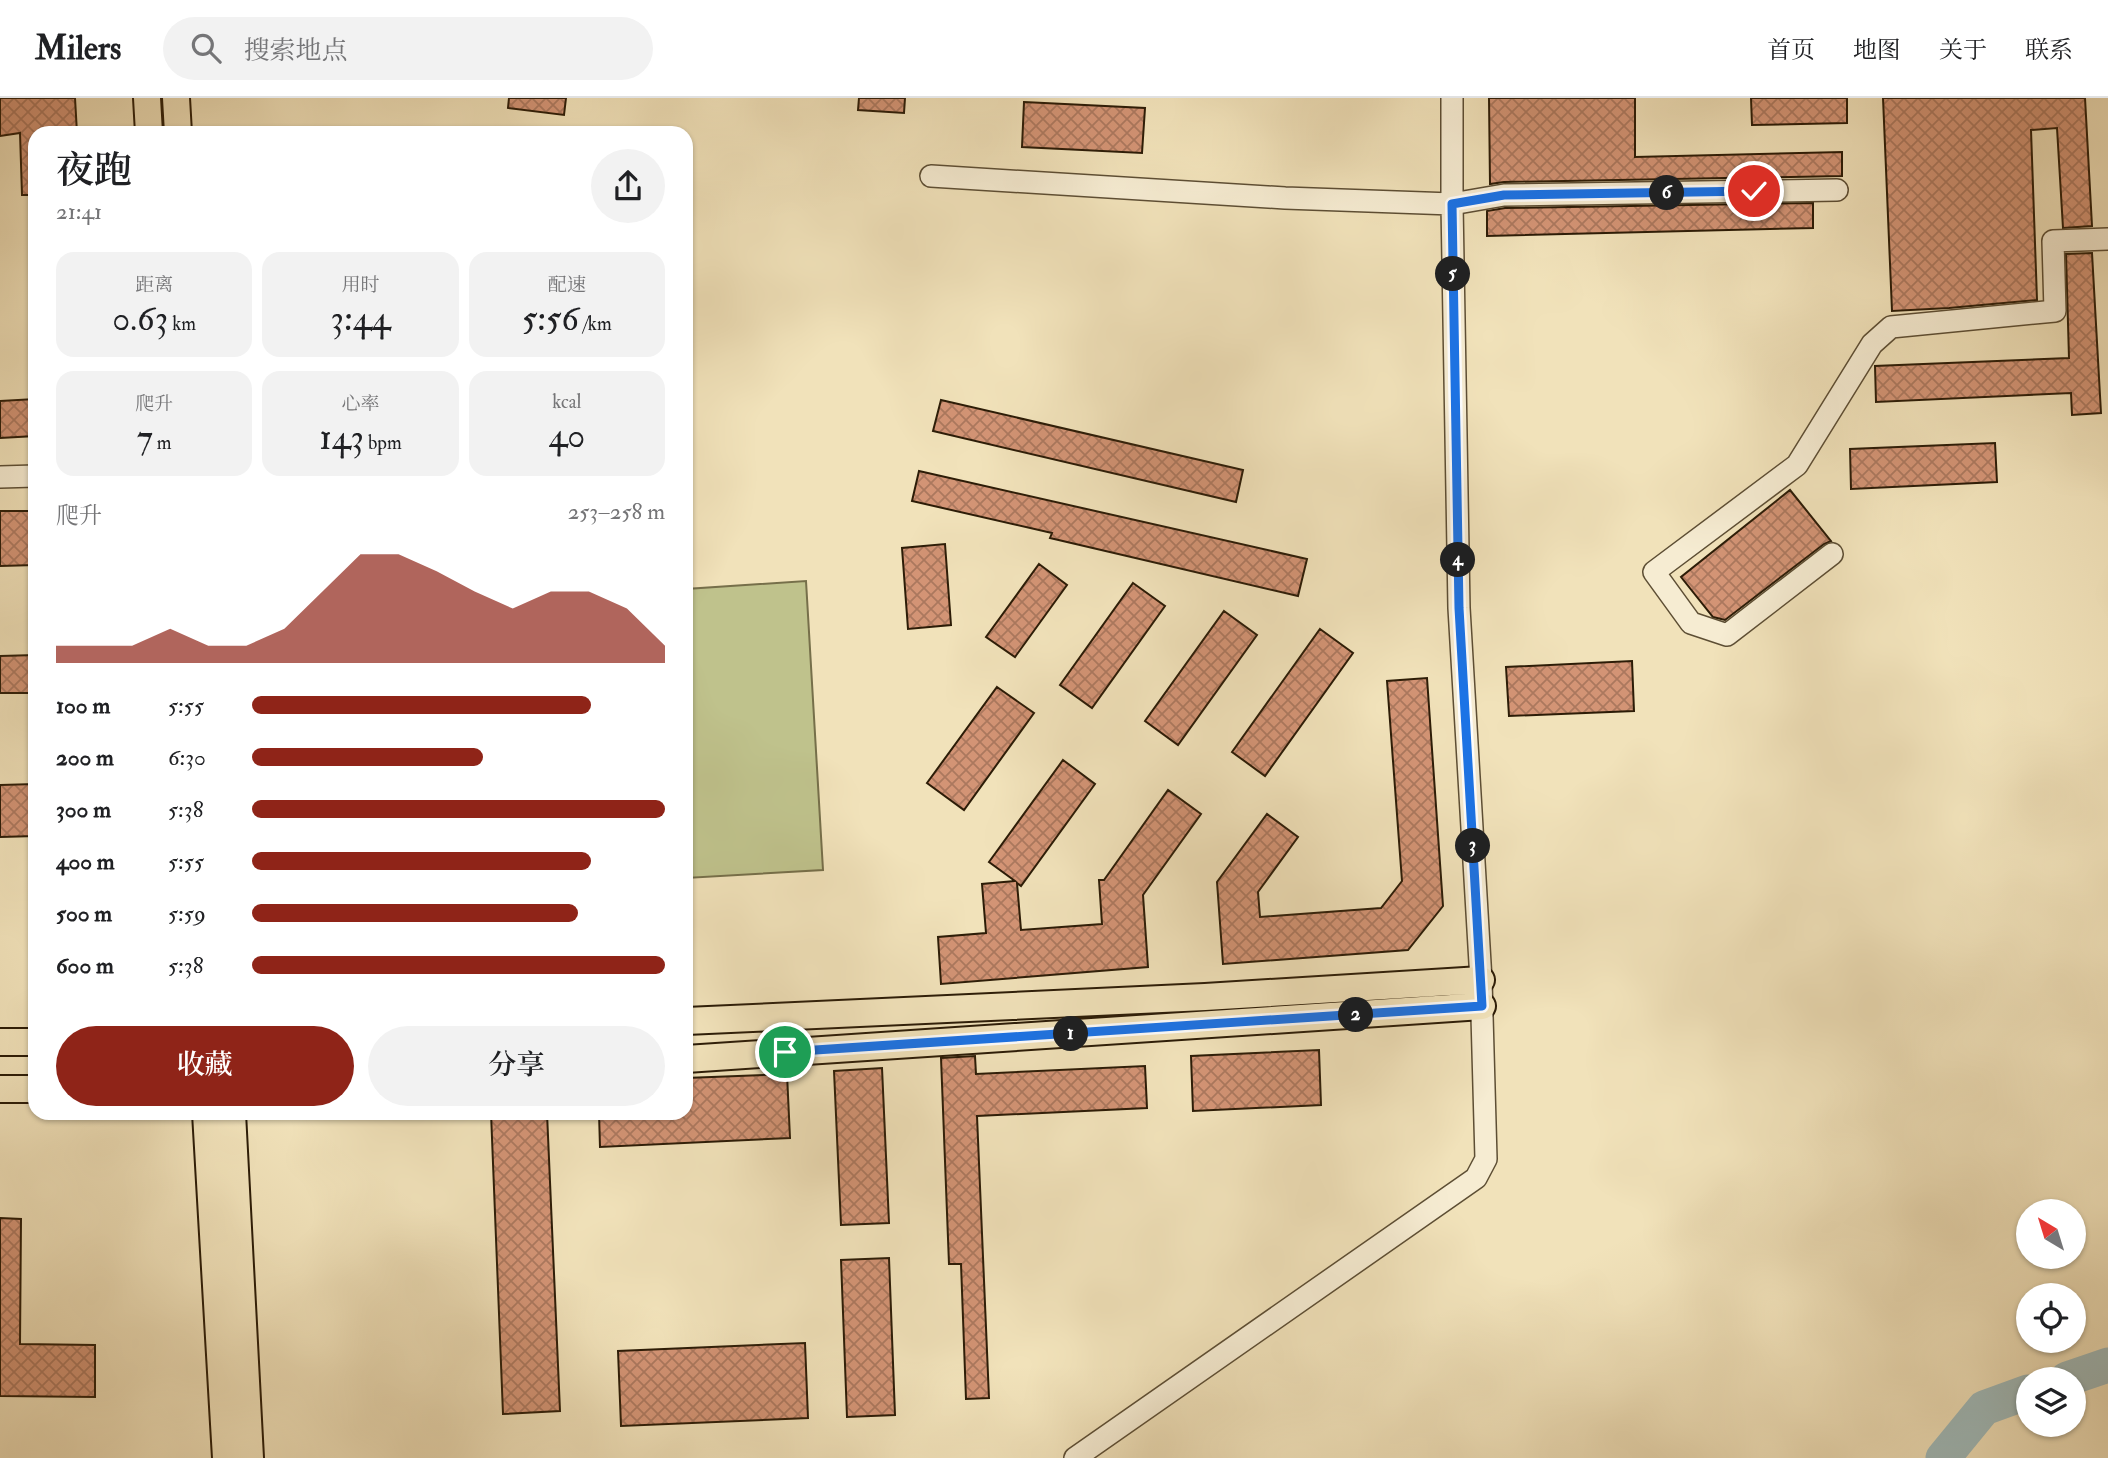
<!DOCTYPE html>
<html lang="zh">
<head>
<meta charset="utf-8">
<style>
  body { margin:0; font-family:"IM FELL Double Pica","Noto Serif SC",serif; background:#f2f2f2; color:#202124; height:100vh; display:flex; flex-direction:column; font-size:26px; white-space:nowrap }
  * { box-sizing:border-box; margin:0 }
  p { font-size:23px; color:#757577 }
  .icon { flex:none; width:38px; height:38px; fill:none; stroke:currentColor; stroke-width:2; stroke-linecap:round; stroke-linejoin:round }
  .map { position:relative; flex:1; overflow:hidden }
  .sheet { position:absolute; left:28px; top:28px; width:665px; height:994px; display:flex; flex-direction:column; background:#fff; border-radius:21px; box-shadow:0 2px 5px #0004 }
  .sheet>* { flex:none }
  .needle { width:46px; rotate:322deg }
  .fabs { position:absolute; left:2016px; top:1101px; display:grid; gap:14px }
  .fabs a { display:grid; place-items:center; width:70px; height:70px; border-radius:50%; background:#fff; box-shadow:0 2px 5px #0004; font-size:35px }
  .pin { position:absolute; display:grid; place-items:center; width:60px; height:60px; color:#fff; margin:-30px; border:4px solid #fff; border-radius:50%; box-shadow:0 2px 7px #0007 }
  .km { position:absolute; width:35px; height:35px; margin:-18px; border-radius:50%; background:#222; color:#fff; font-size:19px; line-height:35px; text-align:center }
  .round { display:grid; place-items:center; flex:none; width:74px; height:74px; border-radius:37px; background:#f2f2f2 }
  .head { display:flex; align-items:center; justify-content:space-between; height:119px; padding:0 28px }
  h1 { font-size:38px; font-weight:600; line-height:52px }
  .metrics { display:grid; grid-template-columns:repeat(3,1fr); gap:10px; height:119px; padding:7px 28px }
  .metrics div { display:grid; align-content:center; border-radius:18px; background:#f2f2f2; text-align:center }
  .metrics b { font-size:35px; font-weight:600 }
  .metrics small { font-size:19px; font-weight:400 }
  .metrics p { font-size:19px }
  .chart { height:196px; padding:14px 28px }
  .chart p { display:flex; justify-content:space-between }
  .chart svg { width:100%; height:126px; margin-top:7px; fill:#8f2418; opacity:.7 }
  .button { display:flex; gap:14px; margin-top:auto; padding:14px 28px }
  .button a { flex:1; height:80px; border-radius:42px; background:#8f2418; color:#fff; font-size:28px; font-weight:600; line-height:80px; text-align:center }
  .button a+a { background:#f2f2f2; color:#202124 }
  ul { padding:0 28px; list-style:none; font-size:23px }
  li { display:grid; grid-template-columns:112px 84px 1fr; align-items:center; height:52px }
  li i { height:18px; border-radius:9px; background:#8f2418 }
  header { display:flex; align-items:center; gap:42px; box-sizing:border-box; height:98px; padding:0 35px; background:#fff; border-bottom:2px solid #e0e0e0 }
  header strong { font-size:33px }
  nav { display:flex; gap:38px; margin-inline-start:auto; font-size:24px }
  .search { width:490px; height:63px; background:#f2f2f2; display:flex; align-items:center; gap:18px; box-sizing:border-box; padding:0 24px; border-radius:38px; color:#757577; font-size:26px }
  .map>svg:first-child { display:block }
</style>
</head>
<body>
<header>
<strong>Milers</strong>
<div class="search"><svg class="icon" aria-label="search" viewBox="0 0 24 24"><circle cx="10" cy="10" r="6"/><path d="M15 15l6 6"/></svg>搜索地点</div>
<nav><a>首页</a><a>地图</a><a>关于</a><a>联系</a></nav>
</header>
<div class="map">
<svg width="2108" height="1360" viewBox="0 0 2108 1360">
  <defs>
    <pattern id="building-cross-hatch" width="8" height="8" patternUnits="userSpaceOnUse" patternTransform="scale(1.75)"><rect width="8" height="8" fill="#d39475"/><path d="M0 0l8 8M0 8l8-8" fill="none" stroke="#ab785e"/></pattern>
  </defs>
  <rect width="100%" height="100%" fill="#f1e2ba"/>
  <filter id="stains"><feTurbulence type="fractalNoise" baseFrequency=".00286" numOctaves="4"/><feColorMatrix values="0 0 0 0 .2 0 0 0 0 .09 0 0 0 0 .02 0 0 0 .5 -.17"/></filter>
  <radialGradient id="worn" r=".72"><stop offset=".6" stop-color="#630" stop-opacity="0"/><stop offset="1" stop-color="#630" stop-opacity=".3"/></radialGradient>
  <path fill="#bfc28c" stroke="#766f4a" stroke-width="2" d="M 806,483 L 823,772 L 686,780 L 686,491 Z"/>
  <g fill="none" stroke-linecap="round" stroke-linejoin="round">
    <path stroke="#a0bbbb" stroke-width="35" d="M 2067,1281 L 2108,1267
      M 1943,1360 L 1984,1310 L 2028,1294"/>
  </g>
  <path fill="url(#building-cross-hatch)" stroke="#2c1c07" stroke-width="2" d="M 0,0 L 75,0 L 77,35 L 35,35 L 35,97 L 22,97 L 20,35 L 0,38 Z
    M 509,0 L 566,0 L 564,17 L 508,10 Z
    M 859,0 L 905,0 L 904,15 L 858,12 Z
    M 1489,0 L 1635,0 L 1635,59 L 1842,54 L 1842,78 L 1504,84 L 1490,86 Z
    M 1751,0 L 1847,0 L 1847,25 L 1752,27 Z
    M 1883,0 L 2085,0 L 2092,128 L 2063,130 L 2057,30 L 2031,32 L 2037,202 L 1949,210 L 1892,213 Z
    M 1024,4 L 1145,10 L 1142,55 L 1022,49 Z
    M 1813,105 L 1813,130 L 1487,138 L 1487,113 L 1505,110 Z
    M 2092,155 L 2101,315 L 2072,317 L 2071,295 L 1876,304 L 1875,268 L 2069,260 L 2066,156 Z
    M 35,301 L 35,338 L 0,340 L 0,303 Z
    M 941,302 L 1243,372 L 1236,404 L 933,333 Z
    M 1995,345 L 1997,384 L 1851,391 L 1850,351 Z
    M 919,373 L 1307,461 L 1298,498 L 1050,440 L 1052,435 L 912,403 Z
    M 1790,392 L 1831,443 L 1824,446 L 1725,522 L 1713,519 L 1681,479 Z
    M 0,413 L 35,413 L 35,467 L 0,468 Z
    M 945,446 L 951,527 L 908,531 L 902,450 Z
    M 1039,466 L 1067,487 L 1015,559 L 986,539 Z
    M 1133,485 L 1165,508 L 1092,610 L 1060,587 Z
    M 1224,513 L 1257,537 L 1178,647 L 1145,623 Z
    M 1320,531 L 1353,555 L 1265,678 L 1232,654 Z
    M 35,557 L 35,595 L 0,595 L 0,558 Z
    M 1632,563 L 1634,613 L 1509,618 L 1506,569 Z
    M 1427,580 L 1443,808 L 1408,852 L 1223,866 L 1217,784 L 1267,716 L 1298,739 L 1258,794 L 1260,819 L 1381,810 L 1402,783 L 1387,583 Z
    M 997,589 L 1034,615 L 964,712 L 927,685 Z
    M 1063,662 L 1095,686 L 1021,788 L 1017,785 L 1021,832 L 1102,826 L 1099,782 L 1104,782 L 1168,692 L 1201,716 L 1143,797 L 1148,869 L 941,886 L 938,839 L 986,835 L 982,786 L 1015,783 L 989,764 Z
    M 35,686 L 35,738 L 0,739 L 0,687 Z
    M 1319,952 L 1321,1007 L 1193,1013 L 1191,958 Z
    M 975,958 L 976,976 L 1145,968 L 1147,1010 L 977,1018 L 989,1300 L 966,1301 L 961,1166 L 949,1166 L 941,960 Z
    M 882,970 L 889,1125 L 841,1127 L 834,973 Z
    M 787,976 L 790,1040 L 600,1049 L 599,1015 L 686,1015 L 686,980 Z
    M 491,1015 L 547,1015 L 560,1313 L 503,1316 Z
    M 0,1120 L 21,1121 L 20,1246 L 95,1247 L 95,1299 L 0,1298 Z
    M 889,1160 L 895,1317 L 847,1319 L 841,1162 Z
    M 805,1245 L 808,1320 L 621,1328 L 618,1253 Z"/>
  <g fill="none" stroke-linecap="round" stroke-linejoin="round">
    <g stroke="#5d4e34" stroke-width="24">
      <path id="minor" d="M 931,78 L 1285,100 L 1452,106 L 1504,97 L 1837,92
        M 0,379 L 35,378
        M 1832,456 L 1727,537 L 1691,525 L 1654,474 L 1797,367 L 1872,246 L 1891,229 L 2055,213 L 2053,143 L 2108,141
        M 1075,1360 L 1476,1080 L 1486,1061 L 1481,882 L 1459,510 L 1452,106 L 1452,0"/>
    </g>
    <g stroke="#2c1c07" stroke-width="30">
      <path id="major" d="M 147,0 L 149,35
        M 176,0 L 178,35
        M 686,923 L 1205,899 L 1481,882
        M 0,944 L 35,944
        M 686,961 L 1482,908
        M 0,991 L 35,991
        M 206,1015 L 226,1360
        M 232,1015 L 250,1360"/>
    </g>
    <use href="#minor" stroke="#f6ecd2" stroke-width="21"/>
    <use href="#major" stroke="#f1e2ba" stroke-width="26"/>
  </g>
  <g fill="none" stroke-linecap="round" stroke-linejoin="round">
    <g stroke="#fff" stroke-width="14">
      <path id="route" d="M 785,954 L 1482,908 L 1459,510 L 1452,106 L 1504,97 L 1754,93"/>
    </g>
    <use href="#route" stroke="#1a73e8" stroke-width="9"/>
  </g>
  <rect width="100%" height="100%" filter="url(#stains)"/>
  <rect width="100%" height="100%" fill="url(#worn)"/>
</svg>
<div class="fabs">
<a><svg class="needle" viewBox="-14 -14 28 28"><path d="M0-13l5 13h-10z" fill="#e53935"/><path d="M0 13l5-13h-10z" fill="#757577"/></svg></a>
<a><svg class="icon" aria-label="locate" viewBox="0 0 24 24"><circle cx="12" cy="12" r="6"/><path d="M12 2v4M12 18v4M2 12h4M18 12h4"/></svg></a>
<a><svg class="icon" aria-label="layers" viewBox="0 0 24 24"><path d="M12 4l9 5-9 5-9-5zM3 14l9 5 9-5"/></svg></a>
</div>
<div class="pin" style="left:785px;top:954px;background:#1e9e55"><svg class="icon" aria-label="arrive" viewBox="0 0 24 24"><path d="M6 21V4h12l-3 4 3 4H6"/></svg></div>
<div class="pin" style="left:1754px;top:93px;background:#d93025"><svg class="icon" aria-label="check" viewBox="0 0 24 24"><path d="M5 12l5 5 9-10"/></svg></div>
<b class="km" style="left:1071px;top:936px">1</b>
<b class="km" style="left:1356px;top:917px">2</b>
<b class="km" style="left:1473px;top:748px">3</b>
<b class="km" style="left:1458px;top:462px">4</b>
<b class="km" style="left:1453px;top:176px">5</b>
<b class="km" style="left:1667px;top:95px">6</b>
<section class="sheet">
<div class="head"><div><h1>夜跑</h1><p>21:41</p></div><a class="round"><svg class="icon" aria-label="share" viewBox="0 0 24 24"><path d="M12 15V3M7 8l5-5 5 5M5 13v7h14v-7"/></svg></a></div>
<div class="metrics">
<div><p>距离</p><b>0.63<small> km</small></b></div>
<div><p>用时</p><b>3:44</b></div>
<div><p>配速</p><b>5:56<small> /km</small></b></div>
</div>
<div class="metrics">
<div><p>爬升</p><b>7<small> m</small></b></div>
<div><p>心率</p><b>143<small> bpm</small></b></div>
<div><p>kcal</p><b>40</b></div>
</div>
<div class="chart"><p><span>爬升</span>253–258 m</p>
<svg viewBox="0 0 160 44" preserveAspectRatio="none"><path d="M0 44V38L10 38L20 38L30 32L40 38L50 38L60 32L70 19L80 6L90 6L100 12L110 19L120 25L130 19L140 19L150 25L160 38V44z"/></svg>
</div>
<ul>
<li><b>100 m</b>5:55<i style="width:82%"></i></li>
<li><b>200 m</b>6:30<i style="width:56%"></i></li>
<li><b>300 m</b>5:38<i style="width:100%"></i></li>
<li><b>400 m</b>5:55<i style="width:82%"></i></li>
<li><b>500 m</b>5:59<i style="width:79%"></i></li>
<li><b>600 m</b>5:38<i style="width:100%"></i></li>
</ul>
<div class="button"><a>收藏</a><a>分享</a></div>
</section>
</div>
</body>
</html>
